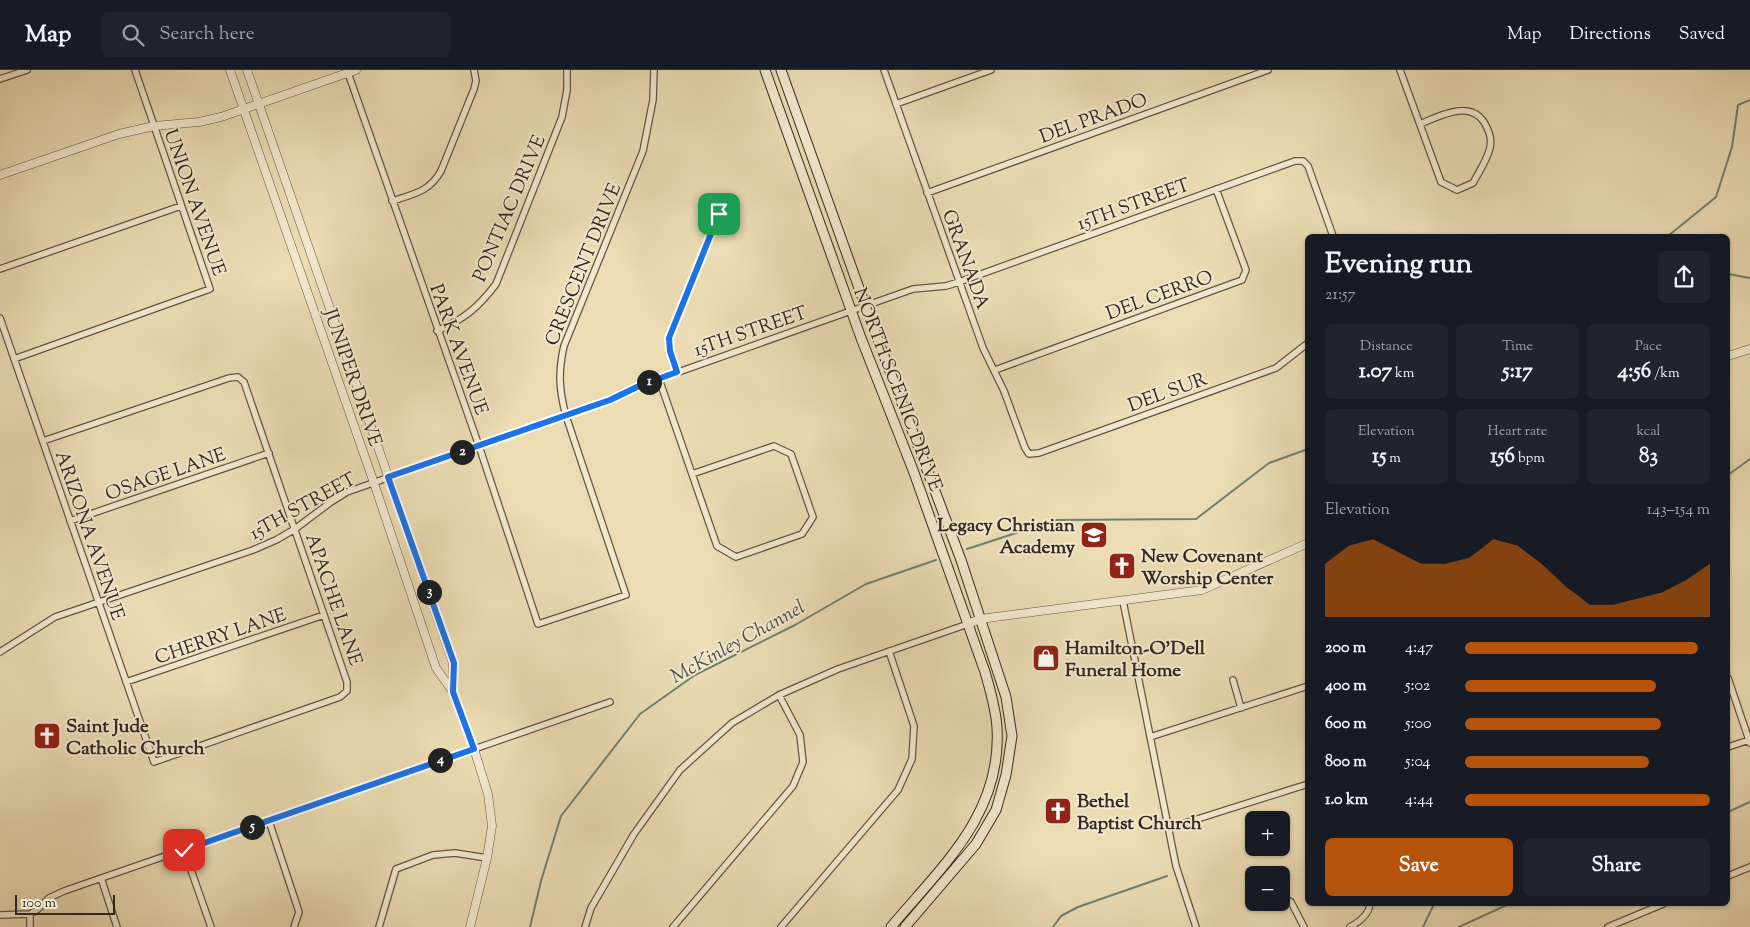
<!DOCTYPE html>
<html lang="en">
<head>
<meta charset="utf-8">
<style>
  body { margin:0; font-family:"Sorts Mill Goudy",serif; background:#20242c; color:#f1f3f6; height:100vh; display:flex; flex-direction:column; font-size:19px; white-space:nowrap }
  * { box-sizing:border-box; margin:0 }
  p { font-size:16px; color:#9ea1a6 }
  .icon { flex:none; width:28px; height:28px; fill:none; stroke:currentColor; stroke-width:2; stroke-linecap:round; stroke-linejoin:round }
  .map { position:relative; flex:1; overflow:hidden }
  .details { position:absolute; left:1305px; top:164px; width:425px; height:672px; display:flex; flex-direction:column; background:#171b24; border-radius:8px; box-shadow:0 1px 4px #0004 }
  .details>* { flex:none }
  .tools { position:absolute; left:1245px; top:741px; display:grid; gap:10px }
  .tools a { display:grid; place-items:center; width:45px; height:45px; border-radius:8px; background:#171b24; box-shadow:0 1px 4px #0004; font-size:25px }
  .scale { position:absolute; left:15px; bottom:12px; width:100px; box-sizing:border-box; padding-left:5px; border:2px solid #332921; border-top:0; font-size:14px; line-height:18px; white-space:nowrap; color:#332921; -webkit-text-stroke:4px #f2e8ce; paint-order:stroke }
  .pin { position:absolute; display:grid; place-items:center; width:42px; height:42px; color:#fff; margin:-21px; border-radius:10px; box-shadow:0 2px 8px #0006 }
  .km { position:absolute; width:25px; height:25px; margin:-12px; border-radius:50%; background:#222; color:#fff; font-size:14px; line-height:25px; text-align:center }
  .round { display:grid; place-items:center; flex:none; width:52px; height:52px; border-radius:8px; background:#20242c }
  .overview { display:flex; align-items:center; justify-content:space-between; height:85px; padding:0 20px }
  h1 { font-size:28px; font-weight:700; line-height:38px }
  .figures { display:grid; grid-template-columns:repeat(3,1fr); gap:8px; height:85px; padding:5px 20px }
  .figures div { display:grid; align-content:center; border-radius:8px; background:#20242c; text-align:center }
  .figures b { font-size:21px; font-weight:700 }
  .figures small { font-size:14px; font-weight:400 }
  .figures p { font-size:14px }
  .chart { height:140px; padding:10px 20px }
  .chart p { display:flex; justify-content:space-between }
  .chart svg { width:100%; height:90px; margin-top:5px; fill:#b45309; opacity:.7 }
  .action { display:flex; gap:10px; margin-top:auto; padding:10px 20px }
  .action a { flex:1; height:58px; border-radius:8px; background:#b45309; color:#fff; font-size:20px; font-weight:700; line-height:58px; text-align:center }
  .action a+a { background:#20242c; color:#f1f3f6 }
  ul { padding:0 20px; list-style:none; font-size:16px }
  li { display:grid; grid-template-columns:80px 60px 1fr; align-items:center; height:38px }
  li i { height:12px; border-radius:6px; background:#b45309 }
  header { display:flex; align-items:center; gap:30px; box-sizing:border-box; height:70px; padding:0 25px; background:#171b24; border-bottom:1px solid #363941 }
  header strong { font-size:24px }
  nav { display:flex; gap:28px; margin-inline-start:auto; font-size:18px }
  .search { width:350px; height:45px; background:#20242c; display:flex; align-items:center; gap:12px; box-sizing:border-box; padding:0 18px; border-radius:8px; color:#9ea1a6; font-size:19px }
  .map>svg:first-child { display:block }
</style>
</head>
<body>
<header>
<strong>Map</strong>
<div class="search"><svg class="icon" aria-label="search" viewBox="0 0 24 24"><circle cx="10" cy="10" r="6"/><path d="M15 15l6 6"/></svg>Search here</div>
<nav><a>Map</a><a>Directions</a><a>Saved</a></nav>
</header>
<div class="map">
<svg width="1750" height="857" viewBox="0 0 1750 857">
  <rect width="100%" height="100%" fill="#ebdcb4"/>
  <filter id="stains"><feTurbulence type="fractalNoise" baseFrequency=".004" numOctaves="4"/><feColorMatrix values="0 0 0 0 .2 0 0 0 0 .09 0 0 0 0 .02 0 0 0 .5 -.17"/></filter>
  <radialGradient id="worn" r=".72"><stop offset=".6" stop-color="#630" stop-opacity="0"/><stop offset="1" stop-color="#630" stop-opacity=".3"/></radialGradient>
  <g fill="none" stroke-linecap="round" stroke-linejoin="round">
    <path stroke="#708173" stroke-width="2" d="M 1668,166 L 1716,127 L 1732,77 L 1738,35 L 1750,30
      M 1728,204 L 1750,208
      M 1728,405 L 1750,389
      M 967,479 L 1056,450 L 1196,449 L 1269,393 L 1308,379
      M 1728,742 L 1750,732
      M 530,857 L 541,811 L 561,746 L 640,644 L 695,605 L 795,555 L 866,514 L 936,490
      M 1053,857 L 1061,846 L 1078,837 L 1167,806
      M 1423,857 L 1434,834
      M 1459,857 L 1509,834"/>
    <g stroke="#615646" stroke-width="8">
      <path id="minor" d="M 347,0 L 479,376 L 538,554 L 626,525 L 566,346 C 559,320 558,302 564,276 L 643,81 L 653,30 L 654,0
        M 884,0 L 983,278 L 1004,321 L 1025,378 L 1029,384 L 1039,383 L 1276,298 L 1308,273
        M 1400,0 L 1441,112 L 1457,120 L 1473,113 C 1479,102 1487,90 1490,78 C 1492,68 1489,61 1484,52 C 1469,30 1439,46 1420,54
        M 0,9 L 27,0
        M 896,34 L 991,0
        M 927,123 L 1268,0
        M 392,131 C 414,124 429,122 441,101 L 474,19 L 476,11 L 474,0
        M 0,199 L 181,136
        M 0,248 L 154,692 L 340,627 L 347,621 L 347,612 L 244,312 L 238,307 L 229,308 L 43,371
        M 437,261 C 464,249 478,238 496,214 L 562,47 L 567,20 L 567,0
        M 14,289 L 210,219 L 135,0
        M 995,300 L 1242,210 L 1246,200 L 1216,119
        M 677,302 L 670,281 L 669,268 L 719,144
        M 659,309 L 717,476 L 736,487 L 802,464 L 813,447 L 791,384 L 774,376 L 692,404
        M 70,451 L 269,383
        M 1123,531 L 1176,796 L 1196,857
        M 0,582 L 55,547 L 253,480 L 276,470 L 295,459 L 331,432 L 347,422 L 610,330 L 639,316 L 913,219 L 946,216 L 959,212 L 1295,91 L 1303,91 L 1308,96 L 1333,166
        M 1728,608 L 1750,673
        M 1233,610 L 1241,638
        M 126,612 L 324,545
        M 1150,667 L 1308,616
        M 1728,677 L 1749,670
        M 269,751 L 299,842 L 294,857
        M 1169,758 L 1308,714
        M 184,780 L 211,857
        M 1728,806 L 1750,797
        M 101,808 L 117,857
        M 1281,826 L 1291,832 L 1304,857
        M 30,844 L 30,857
        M 0,845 L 30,844 L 38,839 L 49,828 L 64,821 L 610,632
        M 379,857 L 396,799 L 433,785 L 455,783 L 487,788
        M 585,857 L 591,838 L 634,764 L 680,700 L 732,653 L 779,625 L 838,599 L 968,554
        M 673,857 L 793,716 L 803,692 L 800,665 L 779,625
        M 781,857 L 898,720 L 912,689 L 914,656 L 889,581
        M 1350,857 C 1359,852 1369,845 1370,834
        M 1608,857 L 1663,834"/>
    </g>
    <g stroke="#615646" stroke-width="9">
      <path id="tertiary" d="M 230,0 L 374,413 L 436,598 L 453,622 L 474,679 L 488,724 L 492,756 L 487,788 L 470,857
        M 247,0 L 453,593 L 453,622
        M 0,105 L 119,64 L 154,56 L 199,52 L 221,47 L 356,0
        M 1728,286 L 1750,279
        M 968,554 L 980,549 L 1202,520 L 1308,473"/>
    </g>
    <g stroke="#332921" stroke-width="11">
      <path id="secondary" d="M 765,0 L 861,268 L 913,400 L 985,602 C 990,620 996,639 997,658 C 1002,744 942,796 891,857
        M 781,0 L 865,235 L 961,490 L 1006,627 L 1012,666 L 1006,705 L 996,740 L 976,774 L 905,857"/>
    </g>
    <use href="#minor" stroke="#f2e8ce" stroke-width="5.5"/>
    <use href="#tertiary" stroke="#f2e8ce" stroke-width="8"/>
    <use href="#secondary" stroke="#f2e8ce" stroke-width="9"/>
  </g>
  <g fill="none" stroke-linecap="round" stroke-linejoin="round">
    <g stroke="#fff" stroke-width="10">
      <path id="route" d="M 184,780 L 474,679 L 453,622 L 454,593 L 388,407 L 610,330 L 639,316 L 677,302 L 670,281 L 669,268 L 719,144"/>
    </g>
    <use href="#route" stroke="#1a73e8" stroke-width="6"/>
  </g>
  <defs>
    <g id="school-square" transform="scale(1.4375)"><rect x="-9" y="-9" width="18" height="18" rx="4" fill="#8f2418" stroke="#f2e8ce"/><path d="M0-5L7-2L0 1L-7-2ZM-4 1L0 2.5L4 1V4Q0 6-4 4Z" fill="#fff"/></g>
    <g id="church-square" transform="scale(1.4375)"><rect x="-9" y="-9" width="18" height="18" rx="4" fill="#8f2418" stroke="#f2e8ce"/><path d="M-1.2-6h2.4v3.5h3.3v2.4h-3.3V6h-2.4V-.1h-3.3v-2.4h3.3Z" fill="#fff"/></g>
    <g id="shop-square" transform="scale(1.4375)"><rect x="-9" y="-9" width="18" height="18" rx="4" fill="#8f2418" stroke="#f2e8ce"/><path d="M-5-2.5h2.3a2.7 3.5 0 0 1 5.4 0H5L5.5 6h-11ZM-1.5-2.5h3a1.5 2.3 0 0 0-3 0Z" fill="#fff"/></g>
  </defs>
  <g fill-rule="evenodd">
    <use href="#school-square" x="1094" y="465"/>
    <use href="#church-square" x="1122" y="496"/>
    <use href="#shop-square" x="1046" y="588"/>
    <use href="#church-square" x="47" y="666"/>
    <use href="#church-square" x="1058" y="741"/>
  </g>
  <g text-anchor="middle" stroke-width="4" stroke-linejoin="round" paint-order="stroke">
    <g font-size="19" fill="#332921" stroke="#f2e8ce">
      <text transform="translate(1093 47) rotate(-20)" y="7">DEL PRADO</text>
      <text transform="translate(196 132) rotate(71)" y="7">UNION AVENUE</text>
      <text transform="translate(1133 133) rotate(-20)" y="7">15TH STREET</text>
      <text transform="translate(508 138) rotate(-67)" y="7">PONTIAC DRIVE</text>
      <text transform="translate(967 189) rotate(70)" y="7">GRANADA</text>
      <text transform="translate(582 194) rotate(-68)" y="7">CRESCENT DRIVE</text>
      <text transform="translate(1159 224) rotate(-20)" y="7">DEL CERRO</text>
      <text transform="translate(750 260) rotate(-19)" y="7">15TH STREET</text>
      <text transform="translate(460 279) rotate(70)" y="7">PARK AVENUE</text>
      <text transform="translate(354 307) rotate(71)" y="7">JUNIPER DRIVE</text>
      <text transform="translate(899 319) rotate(69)" y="7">NORTH SCENIC DRIVE</text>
      <text transform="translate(1167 321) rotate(-20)" y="7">DEL SUR</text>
      <text transform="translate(165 403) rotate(-19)" y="7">OSAGE LANE</text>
      <text transform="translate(302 435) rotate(-29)" y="7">15TH STREET</text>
      <text transform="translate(91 465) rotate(71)" y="7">ARIZONA AVENUE</text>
      <text transform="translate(335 529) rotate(71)" y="7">APACHE LANE</text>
      <text transform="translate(220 565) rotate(-19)" y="7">CHERRY LANE</text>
    </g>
    <g font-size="19" font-weight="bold" fill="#332921" stroke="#f2e8ce" text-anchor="start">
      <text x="1075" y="461" text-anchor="end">Legacy Christian<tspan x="1075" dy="22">Academy</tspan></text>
      <text x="1141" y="492">New Covenant<tspan x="1141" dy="22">Worship Center</tspan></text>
      <text x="1065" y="584">Hamilton-O'Dell<tspan x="1065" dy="22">Funeral Home</tspan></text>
      <text x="66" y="662">Saint Jude<tspan x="66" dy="22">Catholic Church</tspan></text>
      <text x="1077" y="737">Bethel<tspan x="1077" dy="22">Baptist Church</tspan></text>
    </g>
    <g font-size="20" font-style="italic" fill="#4c4e43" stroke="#f2e8ce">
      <text transform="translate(737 571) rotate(-29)" y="7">McKinley Channel</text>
    </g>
  </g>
  <rect width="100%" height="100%" filter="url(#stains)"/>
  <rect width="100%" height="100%" fill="url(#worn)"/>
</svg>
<div class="tools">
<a>+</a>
<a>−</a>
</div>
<div class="scale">100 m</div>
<div class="pin" style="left:719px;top:144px;background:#1e9e55"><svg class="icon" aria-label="arrive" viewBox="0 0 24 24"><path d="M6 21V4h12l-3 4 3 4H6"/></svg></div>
<div class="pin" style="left:184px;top:780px;background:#d93025"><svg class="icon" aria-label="check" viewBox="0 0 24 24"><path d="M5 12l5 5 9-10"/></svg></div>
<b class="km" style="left:649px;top:312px">1</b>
<b class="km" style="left:462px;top:382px">2</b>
<b class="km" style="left:429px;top:522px">3</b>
<b class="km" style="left:440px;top:690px">4</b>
<b class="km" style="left:252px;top:757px">5</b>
<section class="details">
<div class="overview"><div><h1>Evening run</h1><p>21:57</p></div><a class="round"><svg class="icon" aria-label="share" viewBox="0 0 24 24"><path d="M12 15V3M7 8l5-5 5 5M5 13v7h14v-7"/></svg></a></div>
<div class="figures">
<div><p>Distance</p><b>1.07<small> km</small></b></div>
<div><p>Time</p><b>5:17</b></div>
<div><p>Pace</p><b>4:56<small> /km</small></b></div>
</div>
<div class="figures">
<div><p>Elevation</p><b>15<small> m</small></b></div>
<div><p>Heart rate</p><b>156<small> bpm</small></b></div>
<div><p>kcal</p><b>83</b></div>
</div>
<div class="chart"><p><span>Elevation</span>143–154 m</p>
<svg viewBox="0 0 160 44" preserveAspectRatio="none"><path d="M0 44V18L10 9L20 6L30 12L40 18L50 18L60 15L70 6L80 9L90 18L100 29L110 38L120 38L130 35L140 32L150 26L160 18V44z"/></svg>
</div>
<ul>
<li><b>200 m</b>4:47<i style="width:95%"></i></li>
<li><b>400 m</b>5:02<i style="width:78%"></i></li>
<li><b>600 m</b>5:00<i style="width:80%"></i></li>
<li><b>800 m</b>5:04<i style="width:75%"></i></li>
<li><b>1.0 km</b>4:44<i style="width:100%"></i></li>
</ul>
<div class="action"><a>Save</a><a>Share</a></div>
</section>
</div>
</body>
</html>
